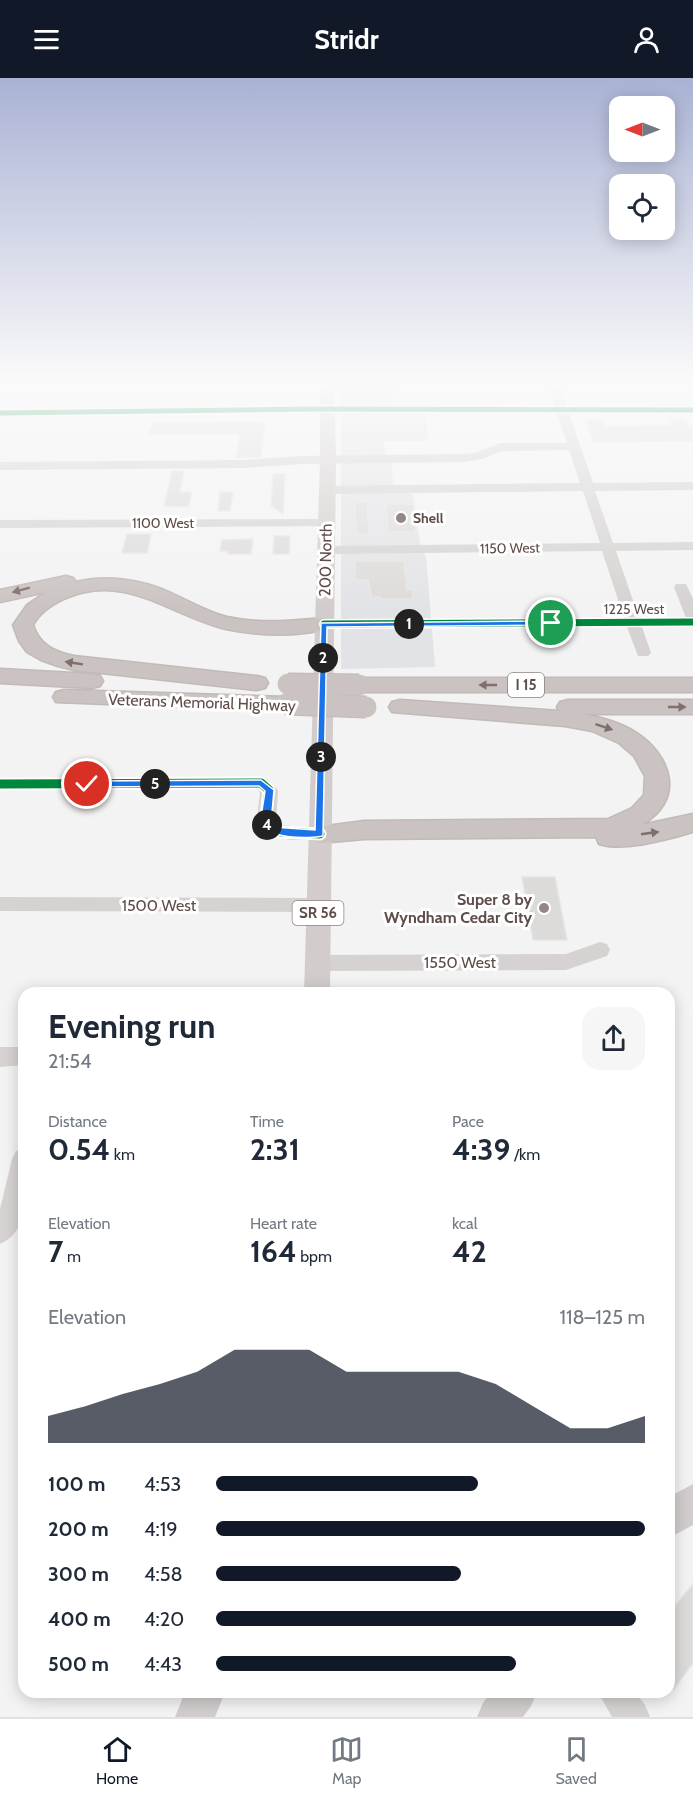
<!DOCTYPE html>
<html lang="en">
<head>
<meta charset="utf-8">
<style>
  body { margin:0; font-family:Cabin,sans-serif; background:#f6f6f7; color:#1f2937; height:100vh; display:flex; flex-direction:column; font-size:22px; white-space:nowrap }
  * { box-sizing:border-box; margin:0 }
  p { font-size:20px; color:#747a83 }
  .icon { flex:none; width:33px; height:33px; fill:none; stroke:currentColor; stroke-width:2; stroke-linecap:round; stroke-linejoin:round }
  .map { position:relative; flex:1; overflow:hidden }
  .panel { position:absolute; left:18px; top:909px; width:657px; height:711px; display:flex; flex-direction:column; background:#fff; border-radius:18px; box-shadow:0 3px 15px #0003 }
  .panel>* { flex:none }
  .needle { width:39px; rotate:270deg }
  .buttons { position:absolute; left:609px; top:18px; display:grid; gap:12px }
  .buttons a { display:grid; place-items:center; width:66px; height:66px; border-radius:12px; background:#fff; box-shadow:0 3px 15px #0003; font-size:30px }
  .pin { position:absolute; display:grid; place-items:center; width:51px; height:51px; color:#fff; margin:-26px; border:3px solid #fff; border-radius:50%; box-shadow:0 2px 6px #0007 }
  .km { position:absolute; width:30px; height:30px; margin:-15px; border-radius:50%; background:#222; color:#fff; font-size:16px; line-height:30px; text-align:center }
  .round { display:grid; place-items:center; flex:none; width:63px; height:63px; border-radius:18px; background:#f6f6f7 }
  .head { display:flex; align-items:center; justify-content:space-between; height:102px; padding:0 30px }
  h1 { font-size:33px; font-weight:800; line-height:45px }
  .metrics { display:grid; grid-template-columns:repeat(3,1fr); gap:9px; height:102px; padding:6px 30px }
  .metrics div { display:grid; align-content:center }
  .metrics b { font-size:30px; font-weight:800 }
  .metrics small { font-size:16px; font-weight:400 }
  .metrics p { font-size:16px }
  .chart { height:168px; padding:12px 30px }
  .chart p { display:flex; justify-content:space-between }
  .chart svg { width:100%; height:108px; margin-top:6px; fill:#111827; opacity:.7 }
  ul { padding:0 30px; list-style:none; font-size:20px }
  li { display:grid; grid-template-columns:96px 72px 1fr; align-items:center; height:45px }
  li i { height:15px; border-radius:8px; background:#111827 }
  header { display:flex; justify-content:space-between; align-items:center; height:78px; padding:0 30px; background:#111827; color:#fff; font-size:27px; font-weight:800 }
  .tab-bar { display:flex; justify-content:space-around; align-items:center; height:84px; border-top:2px solid #e0e1e3; background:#fff; font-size:16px; color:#747a83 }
  .tab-bar a { display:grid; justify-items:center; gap:3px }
  .tab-bar .current { color:#111827 }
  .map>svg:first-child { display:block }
</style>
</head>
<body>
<header><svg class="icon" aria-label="menu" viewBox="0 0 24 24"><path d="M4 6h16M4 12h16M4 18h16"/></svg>Stridr<svg class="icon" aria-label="person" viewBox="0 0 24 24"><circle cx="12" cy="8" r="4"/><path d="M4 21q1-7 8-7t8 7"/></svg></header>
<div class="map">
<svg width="693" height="1639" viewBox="0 0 693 1639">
  <rect width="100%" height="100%" fill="#f3f3f3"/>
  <path fill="#e2e3e6" d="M 341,302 L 392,302 L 394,328 L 425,335 L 429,363 L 384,363 L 385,378 L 392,385 L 393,406 L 413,417 L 420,466 L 426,479 L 435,589 L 341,591 Z"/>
  <path fill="#dddbda" stroke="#e6e5e4" stroke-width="1.5" d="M 585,342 L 603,342 L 605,348 L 672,347 L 670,342 L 685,342 L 689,348 L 693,348 L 693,363 L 594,364 Z
    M 257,344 L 265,346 L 261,379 L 236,380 L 240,356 L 149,356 L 152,345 Z
    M 172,393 L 184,393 L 180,414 L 192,414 L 188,429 L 164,428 Z
    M 273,396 L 285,396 L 283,436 L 271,427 Z
    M 220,414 L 233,414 L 230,433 L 218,433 Z
    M 355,424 L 367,424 L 369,456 L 356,456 Z
    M 386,426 L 413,426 L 416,454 L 388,454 Z
    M 127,456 L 151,456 L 147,475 L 122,475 Z
    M 274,458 L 290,458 L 289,476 L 273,476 Z
    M 253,461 L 251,476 L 228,476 L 228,473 L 220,473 L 222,462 Z
    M 355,483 L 404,483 L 407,512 L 412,511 L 413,521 L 381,521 L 381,519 L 372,519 L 368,502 L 355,502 Z
    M 522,799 L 555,799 L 567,862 L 533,862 Z
    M 693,1506 L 693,1585 L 674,1611 L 669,1604 L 669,1535 Z"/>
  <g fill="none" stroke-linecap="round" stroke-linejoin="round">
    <g stroke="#c2bab8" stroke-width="3">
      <path id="highway" d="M 66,498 L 73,500 L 76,504 C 107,497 142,501 171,515 C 189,523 207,534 227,539 C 258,546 292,543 324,540 L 331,542 L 334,546 L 331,550 C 298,559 259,558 226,551 C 170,538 126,493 64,521 C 51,527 40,534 33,547 C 39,567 55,574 74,578 L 257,598 L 265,600 L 268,605 L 265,610 L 257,612 L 74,592 L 58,588 L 41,582 L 27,574 L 19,563 L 13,547 L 27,527 L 46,514 L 0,524 L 0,512 Z
        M 0,591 L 92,596 L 100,598 L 103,603 L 100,608 L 92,610 L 0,605 Z
        M 359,600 L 693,600 L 693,614 L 359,614 L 351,612 L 348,607 L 351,602 Z
        M 64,612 L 286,619 L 294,621 L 297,626 L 294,631 L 286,633 L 56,624 L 53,619 L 56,614 Z
        M 400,622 L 560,633 L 557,629 L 560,624 L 568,622 L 693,622 L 693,636 L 582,636 C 600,639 619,644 635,654 C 673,678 685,723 641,747 L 693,736 L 693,754 C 667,761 625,774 599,766 L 596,759 L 364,761 L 320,765 L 311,762 L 307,756 L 311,750 L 364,743 L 608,741 L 632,730 L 644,717 L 645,698 L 634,678 L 619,665 L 592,653 L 565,648 L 392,634 L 389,629 L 392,624 Z"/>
    </g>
    <path fill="#d5d2d1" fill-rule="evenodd" d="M 547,302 L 557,302 L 566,328 L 693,329 L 693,335 L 569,335 L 593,405 L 693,404 L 693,412 L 595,413 L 613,465 L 693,464 L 693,472 L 616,473 L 639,540 L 686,540 L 674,509 L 676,506 L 686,506 L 693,521 L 693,548 L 642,549 L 651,575 L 648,578 L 638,578 L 627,549 L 324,550 L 317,546 L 324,542 L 624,540 L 602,473 L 326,476 L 319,472 L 326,468 L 600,465 L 583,413 L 327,416 L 321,412 L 327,408 L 580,405 L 569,372 L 502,373 L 482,381 L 463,384 L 302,386 L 244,390 L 0,392 L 0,384 L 244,382 L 302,378 L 463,376 L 476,375 L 500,365 L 567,365 L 557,335 L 311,334 L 0,338 L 0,332 L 311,328 L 555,328 Z
      M 326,441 L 331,442 L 333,445 L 331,448 L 0,450 L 0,442 Z
      M 261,699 L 267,701 L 278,712 L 276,745 L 281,747 L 327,751 L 329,756 L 327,761 L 290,762 L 263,754 L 257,741 L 260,714 L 257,711 L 0,712 L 0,700 Z
      M 0,819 L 318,820 L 325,822 L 328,827 L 325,832 L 318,834 L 0,833 Z
      M 600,864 L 607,866 L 610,872 L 607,878 L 566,892 L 317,893 L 310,891 L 307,885 L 310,879 L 317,877 L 566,876 Z
      M 0,969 L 24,969 L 24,987 L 0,989 Z
      M 24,1070 C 24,1100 35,1152 0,1166 L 0,1131 L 12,1081 L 16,1073 Z
      M 598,1614 L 635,1614 L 645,1627 L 650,1639 L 612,1639 Z"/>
    <path fill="#d2cdcc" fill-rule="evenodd" d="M 320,302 L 334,302 L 336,382 L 330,915 L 304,915 L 320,382 Z
      M 693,1406 L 693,1447 L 669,1460 L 669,1419 Z
      M 185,1614 L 225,1614 L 215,1639 L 175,1639 Z
      M 491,1614 L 537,1614 L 531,1628 L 523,1639 L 477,1639 L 483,1625 Z"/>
    <use href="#highway" fill="#cac3c1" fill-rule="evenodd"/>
    <g stroke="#c2bab8" stroke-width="23" stroke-linecap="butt">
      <path id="highway-bridge" d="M 288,606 L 359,607
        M 286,626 L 366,629"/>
    </g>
    <use href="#highway-bridge" stroke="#cac3c1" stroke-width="21"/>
    <g stroke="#fff" stroke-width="8">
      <path id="cycleway-far2" d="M 0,335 L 311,331 L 693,332"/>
    </g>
    <g stroke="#fff" stroke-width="10">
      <path id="cycleway-far1" d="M 324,546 L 693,544"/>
    </g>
    <g stroke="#fff" stroke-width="13">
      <path id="cycleway" d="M 0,706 L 261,705 L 269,712 L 266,737 L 269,749 L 281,754 L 320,756"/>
    </g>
    <use href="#cycleway-far2" stroke="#00873e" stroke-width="5"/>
    <use href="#cycleway-far1" stroke="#00873e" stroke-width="7"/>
    <use href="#cycleway" stroke="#00873e" stroke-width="9"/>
  </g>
  <defs><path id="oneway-solid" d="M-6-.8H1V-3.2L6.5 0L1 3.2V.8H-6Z" transform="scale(1.5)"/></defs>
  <g fill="#7f706e">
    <use href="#oneway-solid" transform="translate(21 512) rotate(165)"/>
    <use href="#oneway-solid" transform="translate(74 585) rotate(-171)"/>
    <use href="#oneway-solid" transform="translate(488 607) rotate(180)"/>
    <use href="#oneway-solid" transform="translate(677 629)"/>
    <use href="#oneway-solid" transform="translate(604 649) rotate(18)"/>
    <use href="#oneway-solid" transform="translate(650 755) rotate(-8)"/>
  </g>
  <linearGradient id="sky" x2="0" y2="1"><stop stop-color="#a9b2d4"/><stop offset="0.57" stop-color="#fafafa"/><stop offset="1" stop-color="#fafafa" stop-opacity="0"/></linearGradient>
  <rect width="693" height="531" fill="url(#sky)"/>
  <path fill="#1a73e8" stroke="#fff" stroke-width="1.5" d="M 551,543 L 554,547 L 327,549 L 323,758 C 311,761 265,761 262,746 C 260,736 264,723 265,713 L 259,708 L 87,709 L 83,706 L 87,703 L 261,702 L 274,712 L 271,746 L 273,749 L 315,752 L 321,545 Z"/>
  <g fill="#938785" stroke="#fff" stroke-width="2">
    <circle cx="401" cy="440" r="6"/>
    <circle cx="544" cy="830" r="6"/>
  </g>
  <g text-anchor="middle" stroke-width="6" stroke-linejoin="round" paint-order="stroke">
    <g font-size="14" font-weight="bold" fill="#5f4d4a" stroke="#fff" text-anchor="start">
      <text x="413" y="445">Shell</text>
    </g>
    <g font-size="14" fill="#5f4d4a" stroke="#fff">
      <text x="163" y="450">1100 West</text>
      <text transform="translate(510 470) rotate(-1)" y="5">1150 West</text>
      <text x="634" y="536">1225 West</text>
    </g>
    <g fill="#fff" stroke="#8f8280" stroke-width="1.5">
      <rect x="508" y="595" width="36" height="24" rx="4.5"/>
      <rect x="292.5" y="823" width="51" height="24" rx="4.5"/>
    </g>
    <g font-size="15" font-weight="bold" fill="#5f4d4a">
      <text x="526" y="612">I 15</text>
      <text x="318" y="840">SR 56</text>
    </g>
    <g font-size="16" fill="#5f4d4a" stroke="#fff">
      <text transform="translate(325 482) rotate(-89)" y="6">200 North</text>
      <text transform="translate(202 624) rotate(2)" y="6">Veterans Memorial Highway</text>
      <text x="159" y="833">1500 West</text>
      <text x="460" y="890">1550 West</text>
    </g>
    <g font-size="16" font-weight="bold" fill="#5f4d4a" stroke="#fff" text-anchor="end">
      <text x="532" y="827">Super 8 by<tspan x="532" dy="18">Wyndham Cedar City</tspan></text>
    </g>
  </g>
</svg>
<div class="buttons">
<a><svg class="needle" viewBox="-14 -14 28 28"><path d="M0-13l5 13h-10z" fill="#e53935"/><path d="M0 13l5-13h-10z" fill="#747a83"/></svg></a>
<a><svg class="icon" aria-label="locate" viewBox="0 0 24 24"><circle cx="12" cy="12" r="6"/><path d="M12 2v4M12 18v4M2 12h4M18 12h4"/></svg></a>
</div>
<div class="pin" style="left:551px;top:545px;background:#1e9e55"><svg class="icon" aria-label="arrive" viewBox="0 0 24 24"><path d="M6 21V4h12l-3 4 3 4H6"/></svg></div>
<div class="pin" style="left:87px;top:706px;background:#d93025"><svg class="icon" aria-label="check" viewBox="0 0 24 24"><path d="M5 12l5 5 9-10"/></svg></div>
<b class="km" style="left:409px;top:546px">1</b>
<b class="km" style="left:323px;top:580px">2</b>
<b class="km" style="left:321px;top:679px">3</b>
<b class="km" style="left:267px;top:747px">4</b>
<b class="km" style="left:155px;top:706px">5</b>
<section class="panel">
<div class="head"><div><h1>Evening run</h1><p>21:54</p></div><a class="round"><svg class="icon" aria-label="share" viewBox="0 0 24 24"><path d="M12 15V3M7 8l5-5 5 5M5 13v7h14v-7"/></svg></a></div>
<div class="metrics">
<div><p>Distance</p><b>0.54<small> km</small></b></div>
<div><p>Time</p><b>2:31</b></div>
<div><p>Pace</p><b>4:39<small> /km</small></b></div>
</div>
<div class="metrics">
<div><p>Elevation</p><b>7<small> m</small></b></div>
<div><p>Heart rate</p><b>164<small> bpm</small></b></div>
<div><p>kcal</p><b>42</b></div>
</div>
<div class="chart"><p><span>Elevation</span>118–125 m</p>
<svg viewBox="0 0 160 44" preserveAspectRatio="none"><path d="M0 44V33L10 29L20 24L30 20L40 15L50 6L60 6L70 6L80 15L90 15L100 15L110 15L120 20L130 29L140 38L150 38L160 33V44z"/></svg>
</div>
<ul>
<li><b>100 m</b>4:53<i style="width:61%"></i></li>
<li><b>200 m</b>4:19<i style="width:100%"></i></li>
<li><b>300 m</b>4:58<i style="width:57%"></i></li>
<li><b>400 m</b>4:20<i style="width:98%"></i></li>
<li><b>500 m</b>4:43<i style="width:70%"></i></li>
</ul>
</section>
</div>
<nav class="tab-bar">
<a class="current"><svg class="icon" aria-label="home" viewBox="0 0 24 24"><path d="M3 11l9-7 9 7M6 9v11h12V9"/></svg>Home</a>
<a><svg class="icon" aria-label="map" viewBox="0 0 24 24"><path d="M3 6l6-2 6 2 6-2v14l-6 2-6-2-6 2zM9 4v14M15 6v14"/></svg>Map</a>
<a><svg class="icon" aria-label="saved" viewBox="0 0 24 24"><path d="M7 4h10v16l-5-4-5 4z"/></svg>Saved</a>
</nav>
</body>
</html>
